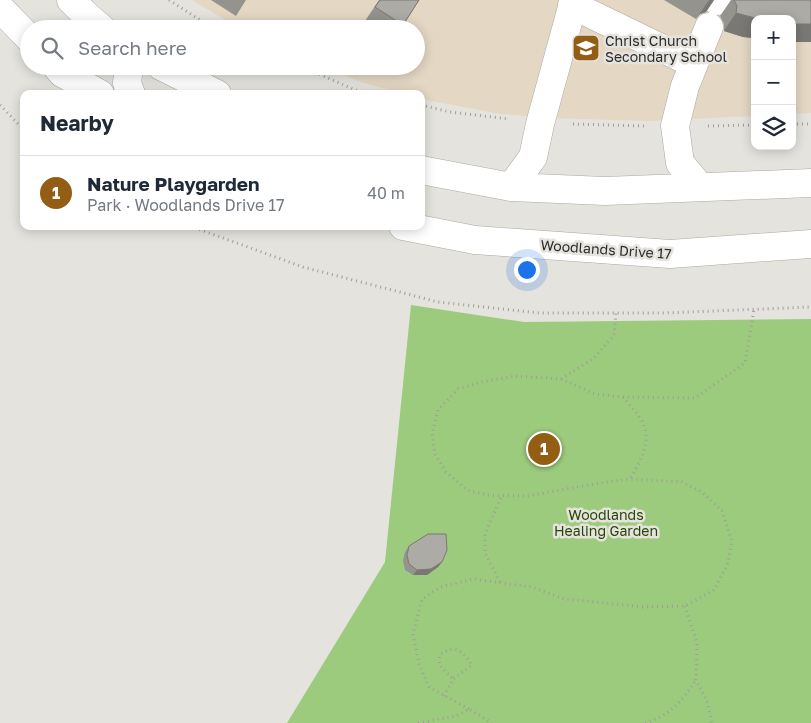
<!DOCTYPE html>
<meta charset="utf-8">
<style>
body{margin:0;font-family:"Golos Text",sans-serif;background:#f6f6f7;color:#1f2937}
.controls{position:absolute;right:15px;top:15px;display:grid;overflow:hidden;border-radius:10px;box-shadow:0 2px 12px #0003}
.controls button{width:45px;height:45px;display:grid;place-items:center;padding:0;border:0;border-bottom:1px solid #e0e1e3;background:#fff;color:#1f2937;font:25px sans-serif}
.you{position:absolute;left:526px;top:269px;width:18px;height:18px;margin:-12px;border:4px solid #fff;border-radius:50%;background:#1a73e8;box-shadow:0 0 0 8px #1a73e833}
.badge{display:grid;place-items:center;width:32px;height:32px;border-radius:50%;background:#935d14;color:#fff;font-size:16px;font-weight:700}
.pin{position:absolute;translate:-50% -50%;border:2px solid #fff;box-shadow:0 1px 5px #0006}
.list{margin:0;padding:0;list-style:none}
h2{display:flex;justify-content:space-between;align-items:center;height:65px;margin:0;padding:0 20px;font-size:21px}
h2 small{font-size:16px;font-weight:400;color:#747a83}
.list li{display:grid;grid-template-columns:32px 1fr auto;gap:15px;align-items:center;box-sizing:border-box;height:75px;padding:0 20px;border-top:1px solid #e0e1e3}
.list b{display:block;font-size:19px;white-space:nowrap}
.list p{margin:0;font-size:16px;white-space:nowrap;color:#747a83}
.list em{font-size:16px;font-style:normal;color:#747a83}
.icon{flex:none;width:28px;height:28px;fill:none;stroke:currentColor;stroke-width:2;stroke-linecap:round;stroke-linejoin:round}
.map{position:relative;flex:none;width:811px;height:723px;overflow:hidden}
.search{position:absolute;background:#fff;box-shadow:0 2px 12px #0003;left:20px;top:20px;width:405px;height:55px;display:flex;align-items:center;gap:12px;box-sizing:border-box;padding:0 18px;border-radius:28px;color:#747a83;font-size:19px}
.panel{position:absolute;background:#fff;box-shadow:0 2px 12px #0003;left:20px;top:90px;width:405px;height:140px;border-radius:10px}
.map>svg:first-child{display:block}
</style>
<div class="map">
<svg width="811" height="723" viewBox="0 0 811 723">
<rect width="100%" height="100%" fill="#e5e3dd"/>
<!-- education -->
<path fill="#e4d7c3" d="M192,0h619v113l-19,1v-95h-37v97l-108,5 -96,-3 -50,-4 -75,-14 -5,-1v-5h-18l-42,-12 -40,-16h95v-37h-176z"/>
<!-- green -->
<path fill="#9dcb7d" d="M411,305l113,17 287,-3v404h-524l98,-161z"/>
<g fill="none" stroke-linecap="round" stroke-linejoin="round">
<defs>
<path id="minor" d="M71,0l17,17 14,12
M717,0v1
M572,5l122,59
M0,8l29,30
M56,66l6,7 38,21
M129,66l-2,17 4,11
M161,66l56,28
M421,170l90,17 94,4 206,-8
M511,187l22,-30 7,-33 34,-124
M700,187l-20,-24 -5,-37 10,-40 24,-59
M403,226l72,14 195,14 141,-10"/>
</defs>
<!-- minor casing -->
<use href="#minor" stroke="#aaa8a2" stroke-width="29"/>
<!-- path -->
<path stroke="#9f9e99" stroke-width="3" stroke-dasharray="1 4" stroke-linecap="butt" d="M169,0l45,29
M301,66l54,24 17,4
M0,105l24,25
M421,105l29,7 59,7
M573,124l71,2
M792,124h19
M708,126l47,-1
M190,226l113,41 135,35 101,11h125l147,-6
M561,379l33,-21 20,-23 2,-23
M623,397c6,8 16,17 20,26 9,21 -3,38 -13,56
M500,582l-15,-29v-19l16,-37
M685,606l12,37 -1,37 11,21 5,22
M444,696l9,-17 19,-14c-9,-14 -18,-22 -33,-9l1,10 13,13
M469,709l-40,-22 -10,-23 -6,-30 9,-35 19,-12 32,-8 58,8 34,12 79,8 41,-1 29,-16 14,-27 4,-22 -10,-30 -20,-19 -20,-10 -52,-3 -30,4 -73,13 -40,-1 -20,-5 -21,-18 -11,-18 -3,-20 6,-24 20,-21 23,-7 35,-6 45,3 34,15 28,3 72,1 50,-35 9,-54
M418,723l38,-7 13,-7 23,14
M645,723c26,-8 36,-21 51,-43"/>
<!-- minor -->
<use href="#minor" stroke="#fff" stroke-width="28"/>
</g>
<!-- wall -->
<path fill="#95938e" d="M211,0h35l-10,16z
M379,0h40l-18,29h-30l-8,-5z
M664,0h50l-8,12 -6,2 -4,5z
M731,0h80v42h-19l-49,-5 -19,-6v-7l-4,-8z
M409,546l33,16 -4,5 -11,8h-14l-8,-5 -2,-9 2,-9z"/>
<!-- shaded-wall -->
<path fill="#797874" d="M709,0h5l-8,12 -6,2 -4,5z
M736,13l21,6h-2v19l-12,-1 -19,-6z
M792,24h19v18h-19z
M442,562l-4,5 -11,8h-14l4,-5z"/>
<!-- building -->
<path fill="#adaba5" stroke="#797874" d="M380,0h39l-16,25 -28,-18z
M734,0h77v24h-19v-5l-37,-1 -19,-5 1,-7z
M428,534h18l1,16 -5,12 -11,7 -14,1 -8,-6 -2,-9 2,-9z"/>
<!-- icons -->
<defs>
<symbol id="school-square" viewBox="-11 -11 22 22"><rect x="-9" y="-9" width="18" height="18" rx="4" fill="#935d14" stroke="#e5e3dd"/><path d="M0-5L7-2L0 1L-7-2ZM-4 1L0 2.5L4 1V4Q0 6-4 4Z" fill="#fff"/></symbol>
</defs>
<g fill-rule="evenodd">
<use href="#school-square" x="570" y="32" width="32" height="32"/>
</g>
<g text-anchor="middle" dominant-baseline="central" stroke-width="5" stroke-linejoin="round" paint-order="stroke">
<!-- poi labels -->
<g font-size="14" fill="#2d2c2a" stroke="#e5e3dd" text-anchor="start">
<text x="605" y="40">Christ Church<tspan x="605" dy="16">Secondary School</tspan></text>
</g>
<!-- street labels -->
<g font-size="14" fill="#2d2c2a" stroke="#e5e3dd">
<text transform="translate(606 249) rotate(4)">Woodlands Drive 17</text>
</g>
<!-- park labels -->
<g font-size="14" fill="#274707" stroke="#e5e3dd">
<text x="606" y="514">Woodlands<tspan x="606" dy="16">Healing Garden</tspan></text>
</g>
</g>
</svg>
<div class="controls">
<button>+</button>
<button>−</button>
<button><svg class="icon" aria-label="layers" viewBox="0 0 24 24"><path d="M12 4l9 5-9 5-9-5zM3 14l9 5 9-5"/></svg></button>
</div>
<div class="you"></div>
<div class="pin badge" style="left:544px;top:449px">1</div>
<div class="search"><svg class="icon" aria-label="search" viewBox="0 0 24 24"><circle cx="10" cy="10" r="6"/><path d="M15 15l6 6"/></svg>Search here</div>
<section class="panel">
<h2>Nearby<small></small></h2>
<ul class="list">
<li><span class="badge">1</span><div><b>Nature Playgarden</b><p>Park · Woodlands Drive 17</p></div><em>40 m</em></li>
</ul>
</section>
</div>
